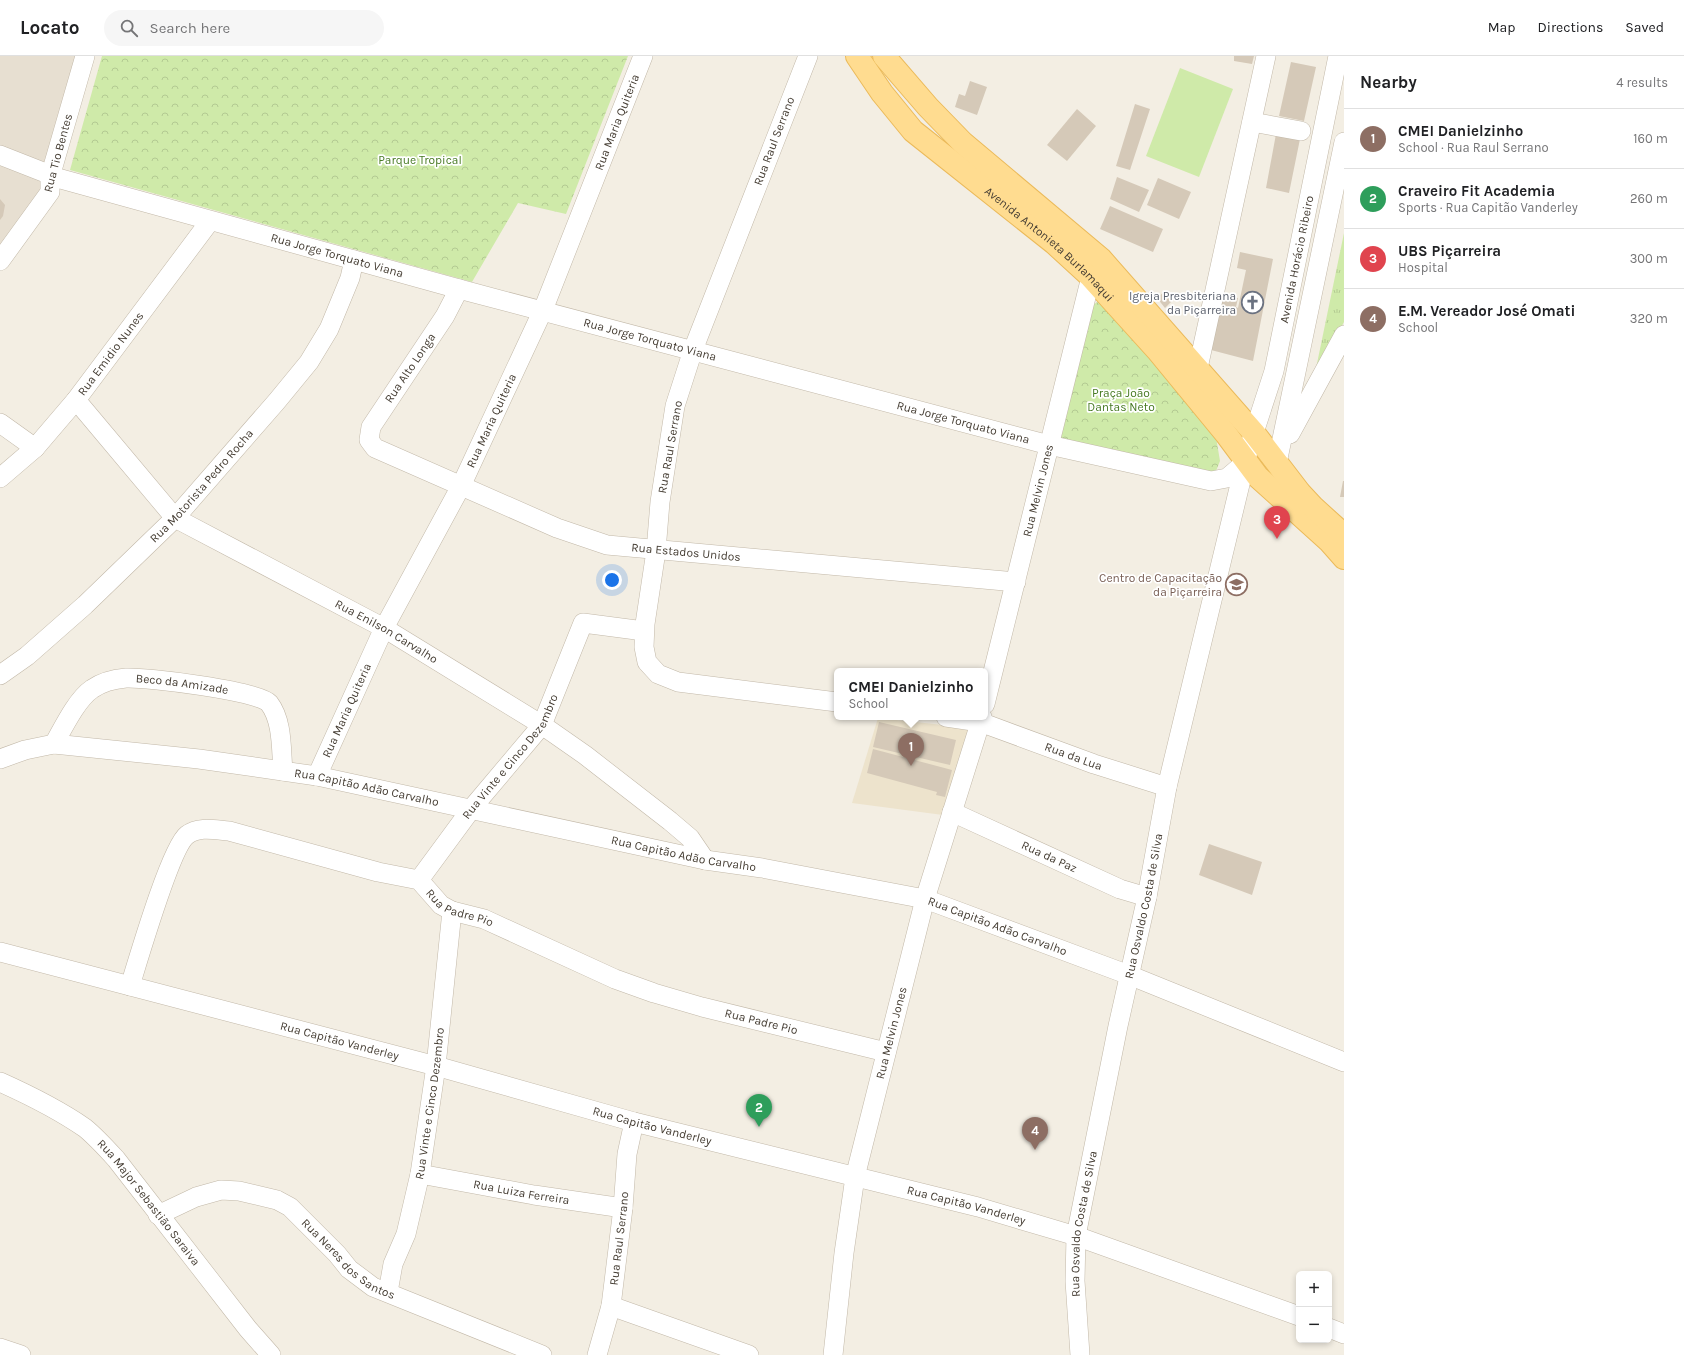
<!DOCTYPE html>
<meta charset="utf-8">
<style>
body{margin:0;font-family:Karla,sans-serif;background:#f6f6f6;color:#202124}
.controls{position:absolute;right:12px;bottom:12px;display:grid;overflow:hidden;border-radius:6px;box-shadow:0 2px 6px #0003}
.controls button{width:36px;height:36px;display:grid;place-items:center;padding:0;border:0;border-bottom:1px solid #e0e0e0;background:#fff;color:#202124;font:20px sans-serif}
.you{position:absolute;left:612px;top:524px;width:14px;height:14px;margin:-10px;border:3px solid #fff;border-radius:50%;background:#1a73e8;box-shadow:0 0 0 6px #1a73e833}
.badge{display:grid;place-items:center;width:26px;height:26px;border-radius:50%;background:#ff2a0e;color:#fff;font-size:13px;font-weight:700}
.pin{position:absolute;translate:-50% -33px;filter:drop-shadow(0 1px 2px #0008)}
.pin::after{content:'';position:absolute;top:21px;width:14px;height:12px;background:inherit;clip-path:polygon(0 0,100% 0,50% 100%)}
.popup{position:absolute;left:834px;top:612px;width:154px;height:52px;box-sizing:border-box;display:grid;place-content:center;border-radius:6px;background:#fff;filter:drop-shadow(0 1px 3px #0005);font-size:13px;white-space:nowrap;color:#757577}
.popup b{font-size:15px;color:#202124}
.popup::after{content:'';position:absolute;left:50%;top:100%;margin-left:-8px;border:8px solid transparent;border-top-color:#fff}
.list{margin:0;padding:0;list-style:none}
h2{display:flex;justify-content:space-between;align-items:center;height:52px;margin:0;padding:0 16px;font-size:17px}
h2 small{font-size:13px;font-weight:400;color:#757577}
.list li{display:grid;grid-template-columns:26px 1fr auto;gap:12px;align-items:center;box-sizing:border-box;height:60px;padding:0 16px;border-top:1px solid #e0e0e0}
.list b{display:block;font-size:15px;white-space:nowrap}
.list p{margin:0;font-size:13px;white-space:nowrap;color:#757577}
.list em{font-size:13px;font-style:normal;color:#757577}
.icon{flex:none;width:22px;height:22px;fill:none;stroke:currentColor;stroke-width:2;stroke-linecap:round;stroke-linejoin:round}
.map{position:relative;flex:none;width:1344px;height:1299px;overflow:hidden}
header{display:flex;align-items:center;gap:24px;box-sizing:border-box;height:56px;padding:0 20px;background:#fff;border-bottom:1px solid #e0e0e0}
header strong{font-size:19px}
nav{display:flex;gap:22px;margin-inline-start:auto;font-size:14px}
.search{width:280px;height:36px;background:#f6f6f6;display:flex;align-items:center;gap:10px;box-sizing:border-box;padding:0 14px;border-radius:22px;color:#757577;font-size:15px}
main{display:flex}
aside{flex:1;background:#fff}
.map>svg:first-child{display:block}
</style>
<header>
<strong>Locato</strong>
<div class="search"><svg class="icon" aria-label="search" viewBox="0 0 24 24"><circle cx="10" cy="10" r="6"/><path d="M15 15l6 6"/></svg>Search here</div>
<nav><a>Map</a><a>Directions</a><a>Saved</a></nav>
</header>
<main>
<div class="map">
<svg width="1344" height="1299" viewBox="0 0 1344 1299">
<defs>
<pattern id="grass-tufts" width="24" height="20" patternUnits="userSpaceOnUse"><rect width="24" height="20" fill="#cfeaa9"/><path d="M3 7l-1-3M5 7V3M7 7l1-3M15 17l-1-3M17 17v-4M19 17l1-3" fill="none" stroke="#b3ca92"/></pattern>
<pattern id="forest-crowns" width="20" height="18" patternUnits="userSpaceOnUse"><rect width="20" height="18" fill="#cfeaa9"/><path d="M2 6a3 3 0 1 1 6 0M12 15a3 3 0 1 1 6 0" fill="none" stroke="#b3ca92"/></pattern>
</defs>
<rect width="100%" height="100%" fill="#f3eee3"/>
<!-- residential -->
<path fill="#e7dfd1" d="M0,0h89l-33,118 -56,75z"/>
<!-- education -->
<path fill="#ede3cc" d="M878,662l93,10 -28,87 -91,-12z"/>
<!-- grass -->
<path fill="url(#grass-tufts)" d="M1344,177v89l-30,56z"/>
<!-- forest -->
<path fill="url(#forest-crowns)" d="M102,0h526l-62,158 -48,-11 -46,79 -402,-112z
M1104,242l111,133 5,30 -4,10 -6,2 -152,-35 33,-132z"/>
<!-- garden -->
<path fill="#cfeaa9" d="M1180,12l53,21 -34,88 -53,-21z"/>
<!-- building -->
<path fill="#d5c9b8" d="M1234,0h20l-2,8 -18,-3z
M1291,6l25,5 -12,54 -25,-5z
M970,25l17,6 -10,28 -22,-8 4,-13 6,2z
M1135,48l15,5 -20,61 -14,-4z
M1077,53l19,17 -29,35 -20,-16z
M1276,78l24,5 -11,54 -23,-5z
M1117,121l32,13 -10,22 -29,-13z
M1158,122l33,14 -12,27 -32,-14z
M0,143l5,6 -2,11 -3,4z
M1110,150l53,23 -10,23 -53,-23z
M1240,196l33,7 -20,102 -42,-11 11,-55 16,3 -2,9 2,1 8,-38 -9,-2z
M1165,235l8,9 -8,8 -8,-10z
M1343,425h1v16h-4z
M879,666l77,18 -6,25 -77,-18z
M873,693l79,21 -7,27 -9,-2 1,-3 -70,-19z
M1209,788l53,18 -10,33 -53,-20z"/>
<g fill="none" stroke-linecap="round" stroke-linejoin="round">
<defs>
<g id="minor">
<path d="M808,0l-115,294 -18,56 -15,96 -4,49 -11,73 -1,23 3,15 11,12 20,8 159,20"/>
<path d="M1252,66l49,9"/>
<path id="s1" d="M0,99l61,24 398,110 590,156 162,36 16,-3 20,-17"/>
<path d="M0,205l50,-69v-15l35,-121"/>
<path id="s2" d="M459,233l-14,27 -74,111 -2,13 6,8 182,80 50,17 409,37"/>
<path d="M1198,312l68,-312"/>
<path id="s3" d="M76,344l99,118 209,110 158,97 43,30 85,66 20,17 15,22"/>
<path d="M0,367l35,25"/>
<path d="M1290,378l54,-99"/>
<path d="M1277,407l67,-321"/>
<path id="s4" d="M0,422l35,-30 41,-48 134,-179"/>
<path id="s5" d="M0,619l27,-19 58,-51 90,-87 102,-117 32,-39 20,-33 21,-51 4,-18"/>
<path id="s6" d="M985,648l106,-427"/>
<path id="s7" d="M946,661l34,5 114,42 73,23"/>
<path id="s8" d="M54,688c9,-16 23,-45 38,-55 10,-7 22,-10 34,-11 20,-1 133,13 143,25 14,18 12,47 14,68"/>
<path id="s9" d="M0,703l25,-9 29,-6 145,15 118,17 388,84 57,8 163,31 204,76 215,87"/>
<path id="s10" d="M317,720l67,-148 77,-142 82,-176 100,-254"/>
<path id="s11" d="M952,756l168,77 27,8"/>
<path id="s12" d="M419,824l53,-72 70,-83 41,-102 61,8"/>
<path id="s13" d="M0,896l436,114 198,56 344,85 98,29 223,80"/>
<path id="s14" d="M130,930c8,-26 41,-139 57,-151 12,-9 28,-5 42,-4l149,41 41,8 22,25 11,6 32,8 131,60 39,14 48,14 184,45"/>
<path id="s15" d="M0,1026c29,13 59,28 85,46 11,9 21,20 31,31l132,170 23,26"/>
<path id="s16" d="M420,1118l114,21 89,13"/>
<path id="s17" d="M158,1159l38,-18 25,-7 18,1 38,9 13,7 47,47 12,15 24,18 169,68"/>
<path id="s18" d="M388,1236l5,-28 13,-30 14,-60 16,-108 16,-155"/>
<path d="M611,1250l138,49"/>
<path d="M1329,1272l15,6"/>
<path d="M0,1292l21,7"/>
<path id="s19" d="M597,1299l14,-49 12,-98 4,-54 7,-32"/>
<path id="s20" d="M833,1299l11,-102 11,-76 70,-278 57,-182"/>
<path id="s21" d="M1080,1299l-5,-74 1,-45 42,-210 29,-129 20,-110 81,-336 26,-80 64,-315"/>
</g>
<g id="major">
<path id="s22" d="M857,0l25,37 31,38 141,112 37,34 66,73 69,84 32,43 71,64 15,17"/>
<path d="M884,0l44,51 35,36 138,116 153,174 46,60 13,14 31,28"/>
</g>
</defs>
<!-- minor casing -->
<use href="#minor" stroke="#c2b8a8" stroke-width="20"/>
<!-- major casing -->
<use href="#major" stroke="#ebba5a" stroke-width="24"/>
<!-- minor -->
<use href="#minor" stroke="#fff" stroke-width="19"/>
<!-- major -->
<use href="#major" stroke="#ffdc90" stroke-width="22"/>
</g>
<!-- icons -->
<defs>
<symbol id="church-ring" viewBox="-11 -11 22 22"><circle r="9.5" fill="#fff" stroke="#6b7280" stroke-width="1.5"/><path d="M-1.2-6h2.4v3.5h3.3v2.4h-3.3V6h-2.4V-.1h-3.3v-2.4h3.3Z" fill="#6b7280"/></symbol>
<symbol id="university-ring" viewBox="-11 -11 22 22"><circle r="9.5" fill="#fff" stroke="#8d6e63" stroke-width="1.5"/><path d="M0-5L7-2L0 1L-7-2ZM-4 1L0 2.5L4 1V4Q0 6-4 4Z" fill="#8d6e63"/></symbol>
</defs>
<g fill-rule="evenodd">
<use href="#church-ring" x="1240" y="234" width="25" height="25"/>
<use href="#university-ring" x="1224" y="516" width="25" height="25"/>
</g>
<g text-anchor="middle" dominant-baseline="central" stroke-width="3.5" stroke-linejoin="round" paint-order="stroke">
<!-- street labels -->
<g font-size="12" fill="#453d33" stroke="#fff">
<text stroke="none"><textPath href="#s10" startOffset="720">Rua Maria Quiteria</textPath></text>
<text transform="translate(774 85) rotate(-69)">Rua Raul Serrano</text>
<text transform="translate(58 97) rotate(-75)">Rua Tio Bentes</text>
<text stroke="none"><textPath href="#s22" startOffset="271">Avenida Antonieta Burlamaqui</textPath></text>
<text stroke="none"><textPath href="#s1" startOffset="352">Rua Jorge Torquato Viana</textPath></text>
<text stroke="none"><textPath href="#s21" startOffset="1121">Avenida Horácio Ribeiro</textPath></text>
<text stroke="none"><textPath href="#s1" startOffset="676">Rua Jorge Torquato Viana</textPath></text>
<text stroke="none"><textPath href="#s4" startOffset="167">Rua Emidio Nunes</textPath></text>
<text transform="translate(410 312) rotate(-56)">Rua Alto Longa</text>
<text stroke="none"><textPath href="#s10" startOffset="396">Rua Maria Quiteria</textPath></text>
<text stroke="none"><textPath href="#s1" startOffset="1000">Rua Jorge Torquato Viana</textPath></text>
<text transform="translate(670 391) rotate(-80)">Rua Raul Serrano</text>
<text stroke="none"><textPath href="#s5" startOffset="277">Rua Motorista Pedro Rocha</textPath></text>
<text stroke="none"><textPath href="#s6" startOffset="220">Rua Melvin Jones</textPath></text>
<text stroke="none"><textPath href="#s2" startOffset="518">Rua Estados Unidos</textPath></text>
<text stroke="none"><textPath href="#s3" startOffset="394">Rua Enilson Carvalho</textPath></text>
<text stroke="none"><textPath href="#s8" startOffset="160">Beco da Amizade</textPath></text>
<text stroke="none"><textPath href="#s10" startOffset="72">Rua Maria Quiteria</textPath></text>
<text stroke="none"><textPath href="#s12" startOffset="154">Rua Vinte e Cinco Dezembro</textPath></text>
<text stroke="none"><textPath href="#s7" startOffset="134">Rua da Lua</textPath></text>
<text stroke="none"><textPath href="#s9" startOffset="372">Rua Capitão Adão Carvalho</textPath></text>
<text stroke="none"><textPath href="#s9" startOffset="696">Rua Capitão Adão Carvalho</textPath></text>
<text stroke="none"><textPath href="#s11" startOffset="107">Rua da Paz</textPath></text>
<text stroke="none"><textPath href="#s14" startOffset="453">Rua Padre Pio</textPath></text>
<text stroke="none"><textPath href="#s21" startOffset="456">Rua Osvaldo Costa de Silva</textPath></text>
<text stroke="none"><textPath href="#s9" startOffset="1019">Rua Capitão Adão Carvalho</textPath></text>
<text stroke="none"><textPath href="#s14" startOffset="777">Rua Padre Pio</textPath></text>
<text stroke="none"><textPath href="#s20" startOffset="328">Rua Melvin Jones</textPath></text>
<text stroke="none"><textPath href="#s13" startOffset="351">Rua Capitão Vanderley</textPath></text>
<text stroke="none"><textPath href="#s18" startOffset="194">Rua Vinte e Cinco Dezembro</textPath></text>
<text stroke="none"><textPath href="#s13" startOffset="675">Rua Capitão Vanderley</textPath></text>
<text stroke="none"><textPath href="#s16" startOffset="103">Rua Luiza Ferreira</textPath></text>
<text stroke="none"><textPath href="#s15" startOffset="195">Rua Major Sebastião Saraiva</textPath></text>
<text stroke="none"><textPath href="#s13" startOffset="999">Rua Capitão Vanderley</textPath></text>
<text stroke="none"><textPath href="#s21" startOffset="132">Rua Osvaldo Costa de Silva</textPath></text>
<text stroke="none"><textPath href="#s19" startOffset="119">Rua Raul Serrano</textPath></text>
<text stroke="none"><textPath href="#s17" startOffset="219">Rua Neres dos Santos</textPath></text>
</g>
<!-- park labels -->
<g font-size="12" fill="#477a23" stroke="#fff">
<text x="420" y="104">Parque Tropical</text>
<text x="1121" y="337">Praça João<tspan x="1121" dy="14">Dantas Neto</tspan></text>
</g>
<!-- worship labels -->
<g font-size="12" fill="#5b616d" stroke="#fff" text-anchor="end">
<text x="1236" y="240">Igreja Presbiteriana<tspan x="1236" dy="14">da Piçarreira</tspan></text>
</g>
<!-- education labels -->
<g font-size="12" fill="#785e54" stroke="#fff" text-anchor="end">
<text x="1222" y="522">Centro de Capacitação<tspan x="1222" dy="14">da Piçarreira</tspan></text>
</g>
</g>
</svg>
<div class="controls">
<button>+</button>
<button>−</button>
</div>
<div class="you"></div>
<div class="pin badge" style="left:911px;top:710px;background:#8d6e63">1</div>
<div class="popup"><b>CMEI Danielzinho</b>School</div>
<div class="pin badge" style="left:759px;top:1071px;background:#2e9e5b">2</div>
<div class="pin badge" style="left:1277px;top:483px;background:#e0444e">3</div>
<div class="pin badge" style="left:1035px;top:1094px;background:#8d6e63">4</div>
</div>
<aside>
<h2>Nearby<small>4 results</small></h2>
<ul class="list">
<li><span class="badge" style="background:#8d6e63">1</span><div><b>CMEI Danielzinho</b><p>School · Rua Raul Serrano</p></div><em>160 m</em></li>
<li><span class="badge" style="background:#2e9e5b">2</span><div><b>Craveiro Fit Academia</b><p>Sports · Rua Capitão Vanderley</p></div><em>260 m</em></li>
<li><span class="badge" style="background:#e0444e">3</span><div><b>UBS Piçarreira</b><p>Hospital</p></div><em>300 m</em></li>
<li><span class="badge" style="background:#8d6e63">4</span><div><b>E.M. Vereador José Omati</b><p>School</p></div><em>320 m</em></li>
</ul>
</aside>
</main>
